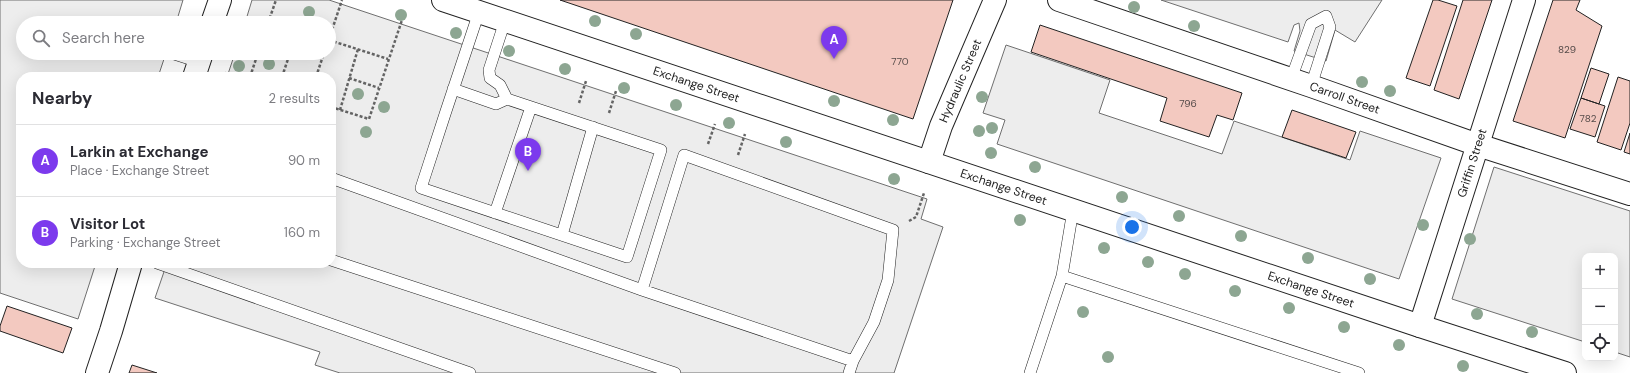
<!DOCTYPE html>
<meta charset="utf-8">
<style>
body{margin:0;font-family:"DM Sans",sans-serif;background:#f7f7f7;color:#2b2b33}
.controls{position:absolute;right:12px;bottom:12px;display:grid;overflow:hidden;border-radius:8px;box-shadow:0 4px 16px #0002}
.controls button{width:36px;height:36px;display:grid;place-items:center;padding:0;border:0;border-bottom:1px solid #e1e1e2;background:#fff;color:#2b2b33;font:20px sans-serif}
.you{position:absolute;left:1132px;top:227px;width:14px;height:14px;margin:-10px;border:3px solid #fff;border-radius:50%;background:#1a73e8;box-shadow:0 0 0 6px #1a73e833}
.badge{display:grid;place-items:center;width:26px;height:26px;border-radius:50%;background:#7c3aed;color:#fff;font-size:13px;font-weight:700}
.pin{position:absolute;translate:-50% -33px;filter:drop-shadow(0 1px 2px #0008)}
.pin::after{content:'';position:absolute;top:21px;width:14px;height:12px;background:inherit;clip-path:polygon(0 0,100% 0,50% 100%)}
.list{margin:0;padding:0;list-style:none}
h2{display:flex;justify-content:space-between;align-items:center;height:52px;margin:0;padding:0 16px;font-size:17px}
h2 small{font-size:13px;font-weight:400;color:#7c7c81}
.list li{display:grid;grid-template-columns:26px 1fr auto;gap:12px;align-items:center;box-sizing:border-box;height:72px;padding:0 16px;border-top:1px solid #e1e1e2}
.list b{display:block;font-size:15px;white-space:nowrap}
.list p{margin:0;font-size:13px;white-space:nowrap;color:#7c7c81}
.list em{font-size:13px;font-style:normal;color:#7c7c81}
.icon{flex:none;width:22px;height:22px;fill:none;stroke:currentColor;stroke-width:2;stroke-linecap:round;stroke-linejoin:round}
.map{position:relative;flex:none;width:1630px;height:373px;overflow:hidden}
.search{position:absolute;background:#fff;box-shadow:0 4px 16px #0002;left:16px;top:16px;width:320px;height:44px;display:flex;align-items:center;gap:10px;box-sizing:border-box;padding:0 14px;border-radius:22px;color:#7c7c81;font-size:15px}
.panel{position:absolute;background:#fff;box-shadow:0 4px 16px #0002;left:16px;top:72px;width:320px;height:196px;border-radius:16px}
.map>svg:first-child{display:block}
</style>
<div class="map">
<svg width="1630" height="373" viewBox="0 0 1630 373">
<rect width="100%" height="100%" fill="#fff"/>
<!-- parking -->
<path fill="#ededed" stroke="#6f6f6f" d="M0,0h183l-7,23h-153v30h143l-8,24h-137v186h75l-18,56 -78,-26z
M252,0h77l598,199 -6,20 22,8 -49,146h-554l-25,-8 5,-13 -165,-54 12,-35h164v-186h-104l8,-24h94v-30h-84z
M1161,0h221l-27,42 -20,-12 -9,31 -32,-10 6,-20 -1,-8 -5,2 -6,17z
M1006,45l104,35 -11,33 123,41 12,-33 116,39 10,-29 81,27 -42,121 -402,-135 8,-24 -22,-7z
M1494,167l136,44v146l-15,-5v-96h-30v86l-133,-43z"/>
<!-- building -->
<path fill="#f3c9c0" stroke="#222" d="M560,0h393l-40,119z
M1433,0h5l19,6 -27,80 -24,-8z
M1463,0h29l-33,99 -25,-9z
M1553,0h27l-4,10 26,16 -37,112 -52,-17z
M1040,25l202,68 -9,27 -16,-5 -8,22 -49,-16 7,-23 -136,-46z
M1591,68l18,6 -10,30 -18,-6z
M1618,77l12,4v42l-9,27 -24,-8z
M1581,98l24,8 -10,31 -25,-8z
M1292,110l64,22 -10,26 -64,-21z
M1630,133v21l-6,-2z
M7,306l65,22 -9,25 -63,-22v-5z
M132,365l25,8h-28z"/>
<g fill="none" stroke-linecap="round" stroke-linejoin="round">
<defs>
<path id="service" d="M505,21l-16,49 1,8 10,7 7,14
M171,53l28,9
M1291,79l20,-55 15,-8 4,11 -19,59
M453,89l43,15 11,-5 154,51 -34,107 -206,-69c19,-59 38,-117 58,-176
M331,178l311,112 211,71 -4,12
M1073,210l-11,66 297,97
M495,213l36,-106
M562,235l31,-108
M331,260l344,113
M157,263l313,110
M642,290l42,-135 209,75 -5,50 -14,42 -21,39
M1030,373l32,-97"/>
<g id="minor">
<path id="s1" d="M1059,0l252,86 167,59 152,49"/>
<path id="s2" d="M929,162l12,-36 54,-126"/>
<path id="s3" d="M1420,326l104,-326"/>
</g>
<g id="tertiary">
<path id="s4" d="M443,0l977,326 145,47"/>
<path d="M212,23l8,-23"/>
<path d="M194,77l8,-24"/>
<path d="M97,373l14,-42 20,-68"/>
</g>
</defs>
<!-- service casing -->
<use href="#service" stroke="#222" stroke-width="12"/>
<!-- minor casing -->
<use href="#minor" stroke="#222" stroke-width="24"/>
<!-- tertiary casing -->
<use href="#tertiary" stroke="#222" stroke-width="24"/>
<!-- path -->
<path stroke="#646464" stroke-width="2.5" stroke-dasharray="3 2" stroke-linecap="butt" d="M269,20l8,3
M268,23l8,-23
M329,39l13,-39
M329,40l59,19
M248,53l9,3
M274,53l14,5
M225,73l12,4
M250,77l8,-24
M282,77l8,-24
M316,77l8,-24
M349,78l30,10
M579,103l7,-22
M331,107l38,12 33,-99
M340,110l18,-61
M609,113l7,-22
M708,144l7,-20
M738,155l7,-21
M909,221l7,-4 8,-24"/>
<!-- service -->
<use href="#service" stroke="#fff" stroke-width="11"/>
<!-- minor -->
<use href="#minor" stroke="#fff" stroke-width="22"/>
<!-- tertiary -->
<use href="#tertiary" stroke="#fff" stroke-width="22"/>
</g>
<!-- trees -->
<g fill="#8da692">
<circle cx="1134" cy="7" r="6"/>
<circle cx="309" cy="12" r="6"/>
<circle cx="401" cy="15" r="6"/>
<circle cx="595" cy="21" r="6"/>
<circle cx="1194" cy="26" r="6"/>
<circle cx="456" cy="33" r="6"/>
<circle cx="636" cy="34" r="6"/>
<circle cx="509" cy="51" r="6"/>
<circle cx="269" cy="64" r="6"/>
<circle cx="239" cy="66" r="6"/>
<circle cx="565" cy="69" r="6"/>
<circle cx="1362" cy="82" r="6"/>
<circle cx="624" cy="88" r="6"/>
<circle cx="1390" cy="91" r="6"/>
<circle cx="358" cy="94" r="6"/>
<circle cx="982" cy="97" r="6"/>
<circle cx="834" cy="101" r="6"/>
<circle cx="676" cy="105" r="6"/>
<circle cx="384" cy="107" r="6"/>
<circle cx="893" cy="120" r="6"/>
<circle cx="729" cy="123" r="6"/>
<circle cx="992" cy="128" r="6"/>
<circle cx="979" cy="131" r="6"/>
<circle cx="366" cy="132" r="6"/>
<circle cx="786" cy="142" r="6"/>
<circle cx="991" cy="153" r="6"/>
<circle cx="1035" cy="167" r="6"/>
<circle cx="894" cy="179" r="6"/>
<circle cx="1122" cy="197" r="6"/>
<circle cx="1179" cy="216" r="6"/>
<circle cx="1020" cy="220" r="6"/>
<circle cx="1423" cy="225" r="6"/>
<circle cx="1241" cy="236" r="6"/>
<circle cx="1470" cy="239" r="6"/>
<circle cx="1104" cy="248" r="6"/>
<circle cx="1308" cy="258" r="6"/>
<circle cx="1148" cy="262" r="6"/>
<circle cx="1185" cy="274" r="6"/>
<circle cx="1370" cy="279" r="6"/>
<circle cx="1235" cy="291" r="6"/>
<circle cx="1289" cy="308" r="6"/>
<circle cx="1083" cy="312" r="6"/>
<circle cx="1477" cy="314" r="6"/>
<circle cx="1344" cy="327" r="6"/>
<circle cx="1532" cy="332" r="6"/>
<circle cx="1399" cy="345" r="6"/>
<circle cx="1108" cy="357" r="6"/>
<circle cx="1463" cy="366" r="6"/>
</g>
<g text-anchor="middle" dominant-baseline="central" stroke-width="3" stroke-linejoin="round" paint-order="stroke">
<!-- number labels -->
<g font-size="10" fill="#564c4a">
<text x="1567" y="49">829</text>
<text x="900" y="61">770</text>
<text x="1188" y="103">796</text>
<text x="1588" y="118">782</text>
</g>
<!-- street labels -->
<g font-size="12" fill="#222" stroke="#fff">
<text stroke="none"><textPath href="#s2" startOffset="87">Hydraulic Street</textPath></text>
<text stroke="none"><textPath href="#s4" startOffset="267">Exchange Street</textPath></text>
<text stroke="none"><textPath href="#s1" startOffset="302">Carroll Street</textPath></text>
<text stroke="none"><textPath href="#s3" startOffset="171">Griffin Street</textPath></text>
<text stroke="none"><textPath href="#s4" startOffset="591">Exchange Street</textPath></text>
<text stroke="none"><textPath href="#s4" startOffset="915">Exchange Street</textPath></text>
</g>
</g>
</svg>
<div class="controls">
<button>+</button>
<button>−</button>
<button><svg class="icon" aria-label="locate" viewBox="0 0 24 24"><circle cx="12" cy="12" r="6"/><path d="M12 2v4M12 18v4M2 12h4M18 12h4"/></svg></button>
</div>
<div class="you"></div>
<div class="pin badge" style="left:834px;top:59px">A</div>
<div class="pin badge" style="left:528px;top:171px">B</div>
<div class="search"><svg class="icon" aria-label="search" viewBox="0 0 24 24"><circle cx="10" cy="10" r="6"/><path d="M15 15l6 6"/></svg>Search here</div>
<section class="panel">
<h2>Nearby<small>2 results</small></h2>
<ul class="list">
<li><span class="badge">A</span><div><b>Larkin at Exchange</b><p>Place · Exchange Street</p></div><em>90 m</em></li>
<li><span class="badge">B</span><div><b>Visitor Lot</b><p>Parking · Exchange Street</p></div><em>160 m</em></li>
</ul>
</section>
</div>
